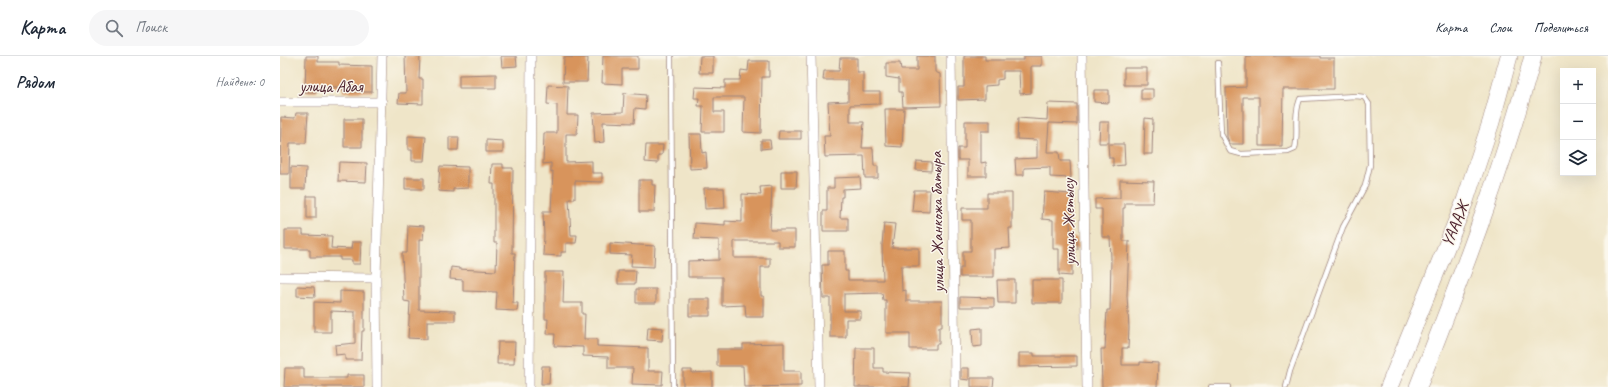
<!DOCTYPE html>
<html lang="ru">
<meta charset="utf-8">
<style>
body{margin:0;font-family:Caveat,sans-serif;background:#f6f6f7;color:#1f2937}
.controls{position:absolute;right:12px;top:12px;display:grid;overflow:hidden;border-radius:0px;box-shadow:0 4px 16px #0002}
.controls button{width:36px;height:36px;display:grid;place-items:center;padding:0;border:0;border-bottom:1px solid #e0e1e3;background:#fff;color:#1f2937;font:20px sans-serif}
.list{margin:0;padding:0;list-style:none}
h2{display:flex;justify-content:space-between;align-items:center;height:52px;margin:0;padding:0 16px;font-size:17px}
h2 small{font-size:13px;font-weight:400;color:#747a83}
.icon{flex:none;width:22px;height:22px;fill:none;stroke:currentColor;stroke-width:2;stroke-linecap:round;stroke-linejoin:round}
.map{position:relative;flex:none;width:1328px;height:331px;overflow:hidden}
header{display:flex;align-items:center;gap:24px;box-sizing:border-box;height:56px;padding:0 20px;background:#fff;border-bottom:1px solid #e0e1e3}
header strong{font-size:19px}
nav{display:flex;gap:22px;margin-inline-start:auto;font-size:14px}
.search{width:280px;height:36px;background:#f6f6f7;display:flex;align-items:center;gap:10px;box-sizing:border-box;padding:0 14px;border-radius:22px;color:#747a83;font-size:15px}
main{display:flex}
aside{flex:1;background:#fff}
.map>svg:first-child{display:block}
</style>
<header>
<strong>Карта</strong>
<div class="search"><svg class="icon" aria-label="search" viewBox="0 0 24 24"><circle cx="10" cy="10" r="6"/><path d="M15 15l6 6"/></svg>Поиск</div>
<nav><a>Карта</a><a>Слои</a><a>Поделиться</a></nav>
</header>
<main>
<aside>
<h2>Рядом<small>Найдено: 0</small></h2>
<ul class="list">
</ul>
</aside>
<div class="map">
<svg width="1328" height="331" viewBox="0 0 1328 331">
<rect width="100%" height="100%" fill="#fbf7ec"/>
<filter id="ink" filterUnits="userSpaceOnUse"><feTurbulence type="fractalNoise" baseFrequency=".025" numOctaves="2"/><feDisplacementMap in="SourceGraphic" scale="8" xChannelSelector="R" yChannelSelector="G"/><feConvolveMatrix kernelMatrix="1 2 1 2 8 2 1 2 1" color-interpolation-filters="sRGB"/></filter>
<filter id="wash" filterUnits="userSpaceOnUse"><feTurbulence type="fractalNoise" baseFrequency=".012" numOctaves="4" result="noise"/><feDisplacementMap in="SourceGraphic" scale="16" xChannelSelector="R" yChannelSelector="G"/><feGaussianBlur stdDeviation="0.9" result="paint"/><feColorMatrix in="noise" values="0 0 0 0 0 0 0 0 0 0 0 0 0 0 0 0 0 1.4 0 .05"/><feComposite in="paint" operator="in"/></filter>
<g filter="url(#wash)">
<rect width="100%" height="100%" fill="#efe5c8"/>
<g id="blocks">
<!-- building -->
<path fill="#d8945c" d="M26,0h12v6h21v3l33,1v26h-29v-5h-26v5h-12z
M125,0h15l-1,23h4v25l-25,-1 1,-10h7z
M221,0h15l1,10 -15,1z
M323,0h35v13h-16v15l-20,-1z
M420,0h13v17h-14z
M637,0h18v16l5,2 1,32 -38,1 -1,-15h-3v-13l-13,-2v-14h14l1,7h16z
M684,0h21v4h39v-4h18v10h-11v27l-11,1 -1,-23h-16v8l-6,1v5l-12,1v13l-27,1v-13h6z
M966,0h74v2h14v31h-51l-1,57h-23v-49h-16v47h-13l-3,-7 -1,-49 20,-1z
M284,1l24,1 -1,24h-24z
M560,2h17v14h6v20h17v12l-30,1v17h14l-2,26h11l1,18h4v12h-13l-1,-22 -39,1 -1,-21h6l-2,-34 20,-1v-21h-25l1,-9h15z
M469,5h20v16h-7l-1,56 -18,-1 1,-35h-30v15h10v20h-22l1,-26h-5l1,-8h-5l1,-11 30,1v-8h15l1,-10 7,1z
M844,12h23v17h-23z
M216,18v14h-37v-13z
M268,29l20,1 -1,29h11l-1,19h-11v28l26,-1v12h10v9l-27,-1v18h-6l2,36h6l-1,8h-10v9h-5v4l-18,-1 1,-19 -1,-25h8l2,-40 -2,1v-9l-8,1 1,-31h13v-28l-10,-1z
M861,33h12v10h-12z
M814,34h15v13l-15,-1z
M344,37l22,2 -1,14 -10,-1 -1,15 -31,-1 1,20 -9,1 -2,-30 30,-1z
M768,47l29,1v20l-28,-1 -2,29h12l1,9h10l1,17 -21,-1v-10l-26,1v7h-8l-1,-16 22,-1v-18l-20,-1 1,-21 29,2z
M605,53h19l-2,38 -16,-1z
M16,57h12l-2,30h-16l-1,31h-9l1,-57 14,1z
M865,62l8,1 -1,35h-8z
M64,63h18v28h-18z
M685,65h25v10h-9v32l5,-1v14h-18v-16h-10v-12h7z
M820,66h9v21h-10z
M499,75h22v8h-23z
M409,78h12l1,19 4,-1 1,16 -17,1z
M128,80l18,1 -2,24h-12v-11h-4z
M169,81h10l-1,13h-9z
M206,84l17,1v11h-17z
M481,84h9l1,8 -10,1z
M828,88h16l1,21 -12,1v-8h-4z
M366,89h17l-1,10h-4v8l-13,-1z
M637,105l15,1 -1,9 -15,-1z
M59,106l28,1 -1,19 -28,-1z
M212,108h11v4h10l-1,85h3l-2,50h5l-1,8 -21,-1 1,-18 -34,-1v-11l-13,-1 1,-12 8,1v1l37,2 1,-28h-3v-59h-3z
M160,110l28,1v21l-15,1v3l-15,-1z
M11,111l15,1 -1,21h-14z
M501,115h16l-1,17h-15z
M580,121l1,11 -18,1v8h-2l-1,21h8v13h-25v-20h4v-23h7v-10z
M125,122h19v11h-19z
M359,124h13v5h3l-1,27h-15z
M840,124l34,1 -1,22h-28v5h-2v33h6l-2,55 2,32 -1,20h-6v17h18v-3l18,1 -1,24h-55l-1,-38h4l2,-39h3l1,-52 -1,-21h-8v-28h-7v-10l25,-1z
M492,130l-2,44h25v17h-17v-6h-44v17h36v9h-9v29h3v21h-18l-1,-12 -23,1v-29h-34v-16l31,-1v-20l-25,-1 1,-16 30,2v-4l17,1v-28l19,1 -1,-8z
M424,132h20l1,20 -20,1z
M634,134h16l-1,22 -17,-1z
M764,136l28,2 -2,27 1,17h6l1,11h-6v27l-13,-1v-26h-6v-29l-11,-1z
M707,137h25v35h-3l1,20 -16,1v28h-34v-9h3v-17h8v-31h-9v-12h25z
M27,140h9v22h-9z
M604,167l11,1 -3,24h27v18h-18l1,25 4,-1v11h36v26h-3v17h-3v5h-26v-16h-24v-33h-3l-1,-7 -38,1v17h17v8h-15v18h-16v-39h-7l-1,-33h6v-14h17v20h3v9h35l-1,-35z
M128,169l16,1 -1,14h-4v70l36,1v10h-28v18l-19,-1 2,-36 -6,-1 -2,-48h5z
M5,174h18v5l29,1 -1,12 20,1 1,-7h9l-1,22h-8v-4h-12v-3h-30v-8h-25z
M330,187l45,3 -1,21 -23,-1 1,-11 -22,-1z
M338,215h18l-1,13h-17z
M265,216h19l-1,31h19v11h3l-1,25h13v7l51,2v23h15l-1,14 -30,-1 1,-16h-25v-11l-25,-1v-9l-29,-1 1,-12h-8l1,-15h-3z
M717,224h18v23h-17z
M752,224h30v23h-30z
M17,230l17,1 1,10 -18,-1z
M356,233h20v14h-20z
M60,235l24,1v39h-2l-1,29h-16v-6l-9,1 -1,-10 20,-2v-31l-24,-1v21h-17v-30l26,1z
M680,241l34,1v9h-34z
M409,243h21v17h-21z
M368,271l15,1 -1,13 -15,-1z
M702,272v18l-9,1 -1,-18z
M218,286h17l-1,22h-17z
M504,287v28h17v15l-57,1 -1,-21h-26v-17h26v-5z
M576,292h18v20h9v4l27,1 -1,14h-54z
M739,297h15v3h43v10l-58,1z
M262,310h8l-1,18h-8z
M5,312h19v10h43v-3h17v12h-80z
M681,312h8v12l-8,-1z
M403,314h9v3l20,-1v15h-29z
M691,322h23l-1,9h-22z"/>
</g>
</g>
<g filter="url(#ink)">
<use href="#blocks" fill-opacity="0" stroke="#9c827a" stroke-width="1"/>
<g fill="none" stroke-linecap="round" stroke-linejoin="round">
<defs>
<path id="lane" d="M391,0l2,331
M938,7l3,71 9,17 11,3 47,-2 7,-3c4,-19 -2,-32 5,-50l56,-3 8,1 5,7 1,61 -5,21 -22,41 -53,144 -4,16
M931,331h17"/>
<path id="street" d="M531,0l8,331
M671,0l4,331
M802,0l5,331
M0,46h102
M0,221l96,1
M97,331l-1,-109 6,-222
M249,331l2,-331"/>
<path id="highway" d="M1109,331l76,-186 26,-79 18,-66
M1138,331c43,-109 85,-218 115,-331"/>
</defs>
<!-- lane casing -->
<use href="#lane" stroke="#9c827a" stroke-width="6"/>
<!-- street casing -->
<use href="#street" stroke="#9c827a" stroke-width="10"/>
<!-- highway casing -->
<use href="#highway" stroke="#9c827a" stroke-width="18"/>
<!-- lane -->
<use href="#lane" stroke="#fff" stroke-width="4.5"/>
<!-- street -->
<use href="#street" stroke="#fff" stroke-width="9"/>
<!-- highway -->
<use href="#highway" stroke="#fff" stroke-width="17"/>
</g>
</g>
<g text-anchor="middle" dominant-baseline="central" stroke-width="3" stroke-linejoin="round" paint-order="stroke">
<!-- street labels -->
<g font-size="17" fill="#4a1f2b" stroke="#fbf7ec">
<text x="51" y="30">улица Абая</text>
<text transform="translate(657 166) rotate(-91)">улица Жанкожа батыра</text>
<text transform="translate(789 166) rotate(-91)">улица Жетысу</text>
<text transform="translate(1175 168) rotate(-68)">ҮАААЖ</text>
</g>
</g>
</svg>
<div class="controls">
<button>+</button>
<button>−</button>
<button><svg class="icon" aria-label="layers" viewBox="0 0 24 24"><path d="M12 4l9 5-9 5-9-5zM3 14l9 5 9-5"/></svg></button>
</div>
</div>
</main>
